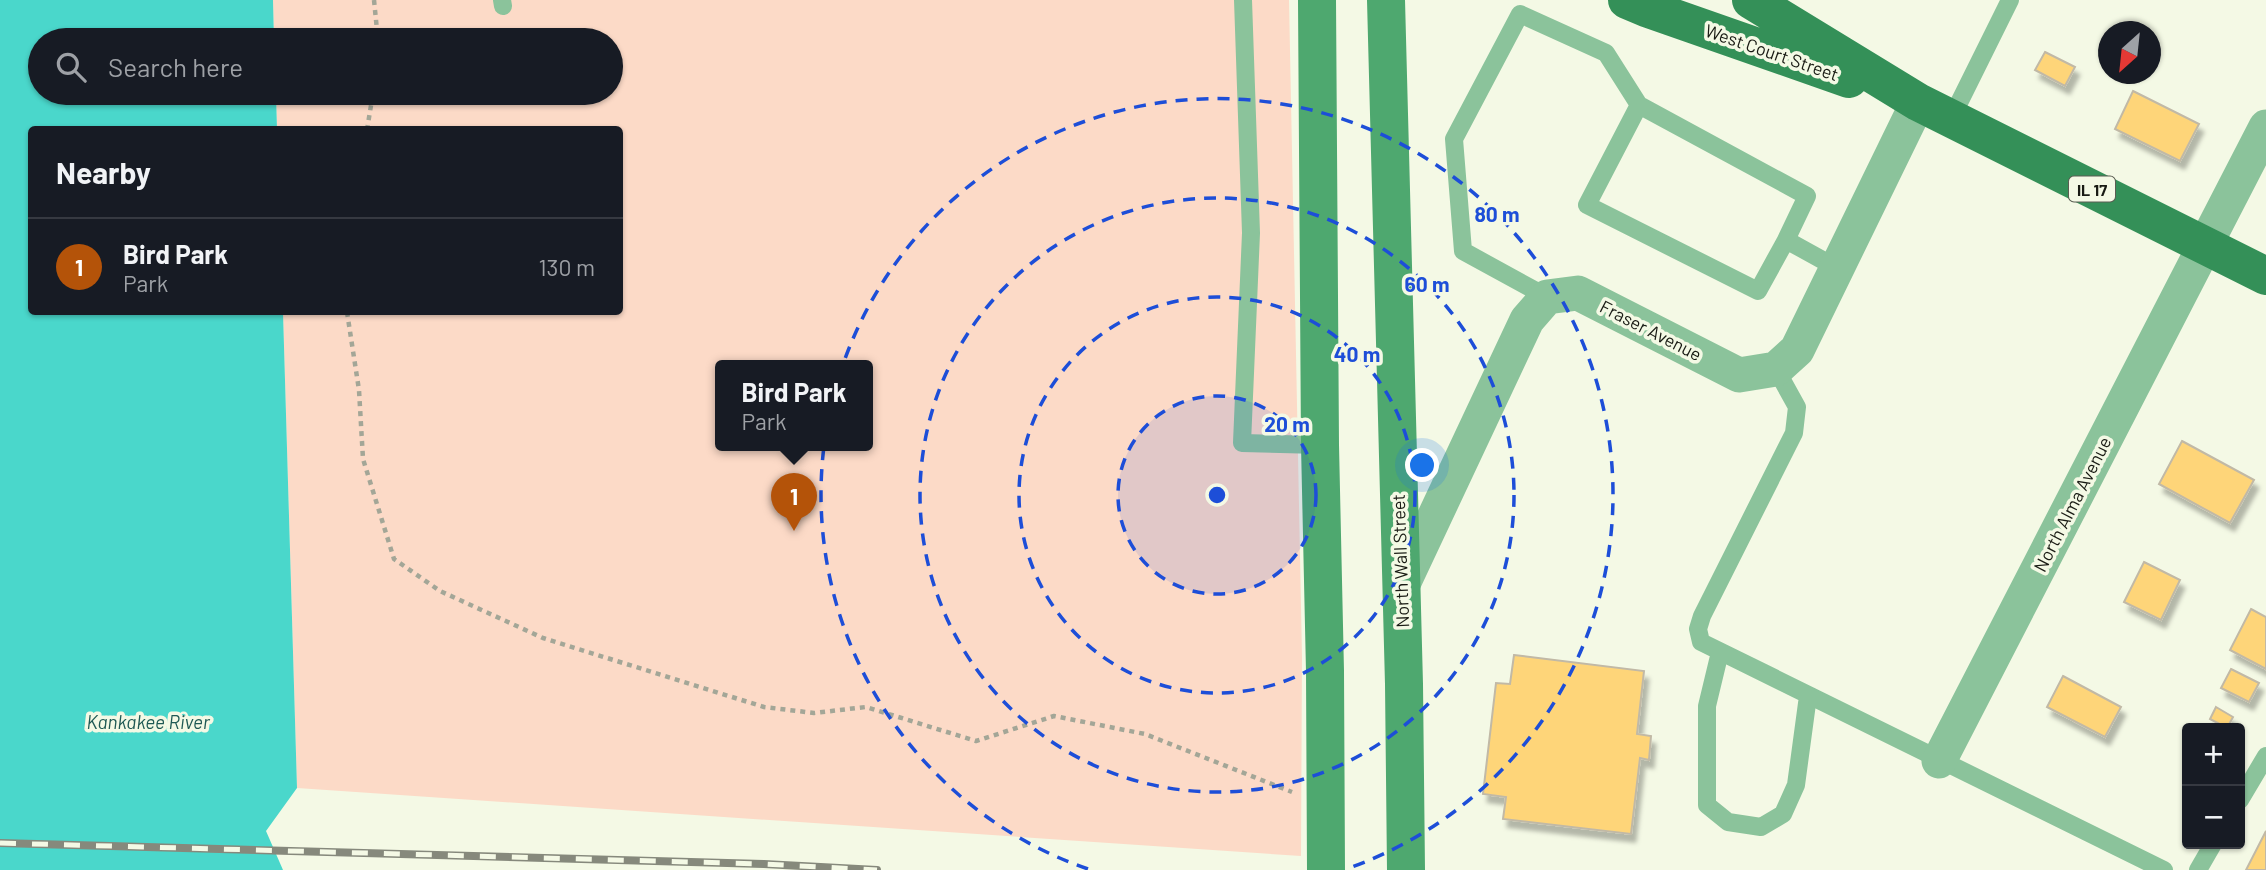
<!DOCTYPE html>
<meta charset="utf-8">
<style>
body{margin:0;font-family:Barlow,sans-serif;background:#20242c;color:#f1f3f6}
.controls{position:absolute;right:21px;bottom:21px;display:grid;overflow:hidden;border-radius:7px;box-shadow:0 2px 5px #0004}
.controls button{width:63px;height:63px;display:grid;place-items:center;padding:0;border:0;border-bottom:2px solid #363941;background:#171b24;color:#f1f3f6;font:35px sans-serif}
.compass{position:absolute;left:2098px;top:21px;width:63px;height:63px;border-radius:50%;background:#171b24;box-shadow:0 2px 5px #0004;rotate:207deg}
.you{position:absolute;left:1423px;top:466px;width:24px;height:24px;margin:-18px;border:5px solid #fff;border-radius:50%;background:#1a73e8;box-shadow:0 0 0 10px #1a73e833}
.badge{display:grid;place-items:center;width:46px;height:46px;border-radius:50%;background:#b45309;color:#fff;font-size:23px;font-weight:700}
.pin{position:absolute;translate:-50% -58px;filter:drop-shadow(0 2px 4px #0008)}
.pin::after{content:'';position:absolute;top:37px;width:24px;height:21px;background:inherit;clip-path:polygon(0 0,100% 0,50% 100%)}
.popup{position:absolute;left:715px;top:360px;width:158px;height:91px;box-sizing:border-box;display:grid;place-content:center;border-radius:7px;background:#171b24;filter:drop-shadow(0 2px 5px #0005);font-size:23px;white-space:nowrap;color:#9ea1a6}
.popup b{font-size:26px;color:#f1f3f6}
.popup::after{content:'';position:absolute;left:50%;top:100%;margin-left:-14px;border:14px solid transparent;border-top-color:#171b24}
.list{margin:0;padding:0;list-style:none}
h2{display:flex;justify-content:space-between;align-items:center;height:91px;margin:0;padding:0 28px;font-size:30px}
h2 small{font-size:23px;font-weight:400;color:#9ea1a6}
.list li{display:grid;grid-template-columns:46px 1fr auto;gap:21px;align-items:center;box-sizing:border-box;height:98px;padding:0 28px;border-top:2px solid #363941}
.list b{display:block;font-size:26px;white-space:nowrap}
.list p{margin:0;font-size:23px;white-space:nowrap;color:#9ea1a6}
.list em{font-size:23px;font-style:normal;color:#9ea1a6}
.icon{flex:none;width:38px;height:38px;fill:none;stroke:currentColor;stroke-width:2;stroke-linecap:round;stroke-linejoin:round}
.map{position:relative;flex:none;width:2266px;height:870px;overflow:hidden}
.search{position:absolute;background:#171b24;box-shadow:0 2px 5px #0004;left:28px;top:28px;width:595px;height:77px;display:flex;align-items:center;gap:18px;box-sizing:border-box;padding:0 24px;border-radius:38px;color:#9ea1a6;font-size:26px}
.panel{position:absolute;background:#171b24;box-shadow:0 2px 5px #0004;left:28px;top:126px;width:595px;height:189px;border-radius:7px}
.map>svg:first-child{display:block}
</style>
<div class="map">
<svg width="2266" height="870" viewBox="0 0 2266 870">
<defs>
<filter id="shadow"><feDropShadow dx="4.5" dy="8" stdDeviation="2" flood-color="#0004"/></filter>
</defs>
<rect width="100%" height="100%" fill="#f4f9e5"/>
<!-- green -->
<path fill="#fcdac7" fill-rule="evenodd" d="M273,0h1016l13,657 -1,199 -1004,-68 -14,-476h337v-182l-343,-1 -1,-36h335v-53h-337zM720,365h148v80h-148z"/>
<!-- water -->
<path fill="#4ad7cb" d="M0,0h273l1,40h-234v53h236l1,36 -245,1v182h251l14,476 -31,43 17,39h-283z"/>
<!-- building -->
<path fill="#fed579" stroke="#c1b9a6" stroke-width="2" filter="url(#shadow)" d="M2045,52l30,15 -10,19 -30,-16z
M2133,91l66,33 -19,37 -65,-32z
M2182,441l72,39 -24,43 -71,-39z
M2144,562l36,18 -19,40 -37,-18z
M2251,609l15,8v52l-36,-19z
M1514,655l130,16 -7,63 14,2 -2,24 -9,-2 -9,76 -128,-15 3,-22 -23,-3 13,-111 14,1z
M2231,669l28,14 -10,19 -28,-14z
M2063,676l58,31 -16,30 -58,-30z
M2216,707l17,10 -6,11 -17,-9z
M2266,831v39h-20z"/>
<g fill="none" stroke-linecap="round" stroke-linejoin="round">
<!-- path -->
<path stroke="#a3a697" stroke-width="4.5" stroke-dasharray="5 5" stroke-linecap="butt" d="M374,0l4,40
M367,130l6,-37
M347,312l12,78 4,69 31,100 46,32 103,47 221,69 50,6 52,-6 110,34 78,-25 91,18 147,58"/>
<!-- lane -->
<path stroke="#8bc39b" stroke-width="18" d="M502,0l1,6
M1243,0l8,233 -9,210 78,2
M1639,105l-52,100 171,86 28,-51
M1951,119l59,-119
M1547,297l-84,-46 -9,-112 66,-125 86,39 33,52 168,91 -21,44 51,28
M1776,369l21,38 -3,26 -92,183 -4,13 3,13 463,228
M1720,652l-13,54v99l21,17 33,5 22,-13 13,-29 12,-89
M2240,800l26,-44
M2198,870l15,-26"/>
<!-- street -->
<path stroke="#8bc39b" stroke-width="35" d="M1401,588l126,-268 20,-23 31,-4 161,82 37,-6 21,-19 121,-248
M1939,761l327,-634"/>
<!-- secondary -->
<path stroke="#4ea86f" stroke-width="38" d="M1317,0l3,445 5,226 1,199
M1386,0l18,684 2,186"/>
<!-- primary -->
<path stroke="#349058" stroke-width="38" d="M1627,0l19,8 203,71
M1751,0l167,102 348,174"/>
<defs>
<path id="rail" d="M0,843l764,21 113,6"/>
</defs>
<!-- rail casing -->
<use href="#rail" stroke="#86897c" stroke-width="8"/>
<!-- rail -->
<use href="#rail" stroke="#f4f9e5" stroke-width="5" stroke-dasharray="16" stroke-linecap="butt"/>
</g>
<!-- distance rings -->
<circle cx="1217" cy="495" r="99" fill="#1d4ed8" fill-opacity=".12"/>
<g fill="none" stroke="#1d4ed8" stroke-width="3.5" stroke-dasharray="12 9">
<circle cx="1217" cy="495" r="99"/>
<circle cx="1217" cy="495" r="198"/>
<circle cx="1217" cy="495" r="297"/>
<path d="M1088 869A396 396 0 1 1 1346 869"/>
</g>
<g text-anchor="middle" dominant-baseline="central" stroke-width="7" stroke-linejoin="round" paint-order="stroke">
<!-- shield labels -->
<rect fill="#f4f9e5" stroke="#5a5d52" stroke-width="2" x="2069" y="176.5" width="46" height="25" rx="5"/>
<g font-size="16" font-weight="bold" fill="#181a13">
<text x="2092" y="189">IL 17</text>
</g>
<!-- street labels -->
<g font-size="18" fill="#181a13" stroke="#f4f9e5">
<text transform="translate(1772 52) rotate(19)">West Court Street</text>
<text transform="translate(1651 330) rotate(27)">Fraser Avenue</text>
<text transform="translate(2072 504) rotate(-63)">North Alma Avenue</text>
<text transform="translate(1400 561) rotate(-92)">North Wall Street</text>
</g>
<!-- water labels -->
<g font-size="19" font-style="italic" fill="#1f5954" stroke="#f4f9e5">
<text x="148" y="721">Kankakee River</text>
</g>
</g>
<circle cx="1217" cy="495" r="10" fill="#1d4ed8" stroke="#f4f9e5" stroke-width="3.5"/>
<g font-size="21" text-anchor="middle" font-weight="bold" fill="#1d4ed8" stroke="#f4f9e5" stroke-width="7" stroke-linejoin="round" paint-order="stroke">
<text x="1497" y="222">80 m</text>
<text x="1427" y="292">60 m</text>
<text x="1357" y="362">40 m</text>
<text x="1287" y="432">20 m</text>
</g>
</svg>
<div class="controls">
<button>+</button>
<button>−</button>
</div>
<svg class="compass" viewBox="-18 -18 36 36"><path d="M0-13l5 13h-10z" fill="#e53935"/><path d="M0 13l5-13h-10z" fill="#9ea1a6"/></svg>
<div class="you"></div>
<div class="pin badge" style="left:794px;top:531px">1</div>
<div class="popup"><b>Bird Park</b>Park</div>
<div class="search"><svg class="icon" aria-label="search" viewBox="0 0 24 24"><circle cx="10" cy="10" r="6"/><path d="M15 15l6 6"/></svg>Search here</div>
<section class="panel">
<h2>Nearby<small></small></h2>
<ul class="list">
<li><span class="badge">1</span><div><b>Bird Park</b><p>Park</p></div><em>130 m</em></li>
</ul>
</section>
</div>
